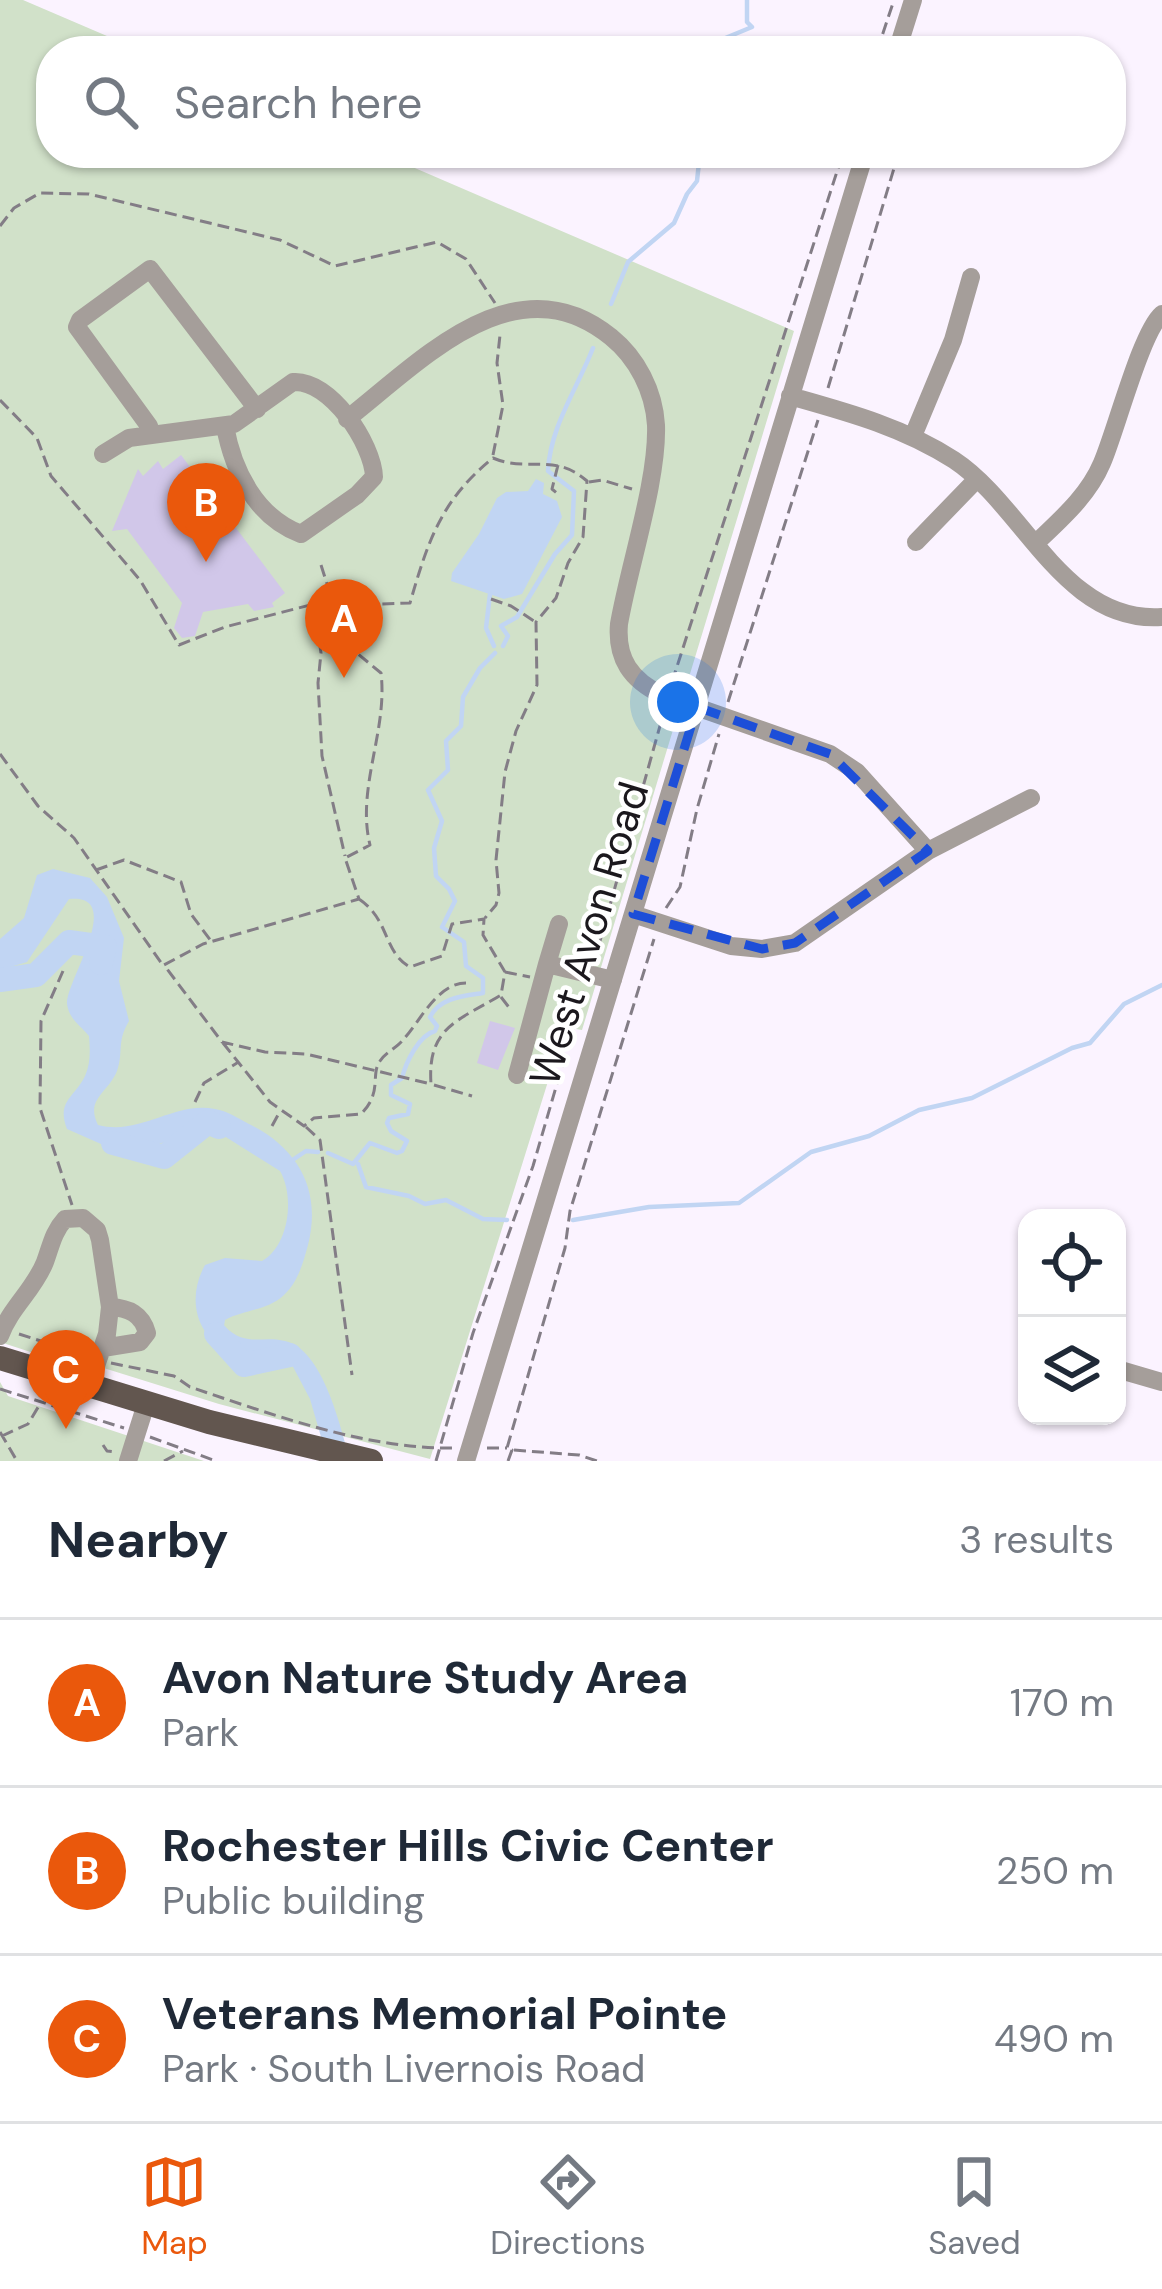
<!DOCTYPE html>
<meta charset="utf-8">
<style>
body{margin:0;font-family:"DM Sans",sans-serif;background:#f2f2f3;color:#1f2937}
.controls{position:absolute;right:36px;bottom:36px;display:grid;overflow:hidden;border-radius:24px;box-shadow:0 3px 9px #0004}
.controls button{width:108px;height:108px;display:grid;place-items:center;padding:0;border:0;border-bottom:3px solid #e0e1e3;background:#fff;color:#1f2937;font:60px sans-serif}
.you{position:absolute;left:678px;top:702px;width:42px;height:42px;margin:-30px;border:9px solid #fff;border-radius:50%;background:#1a73e8;box-shadow:0 0 0 18px #1a73e833}
.badge{display:grid;place-items:center;width:78px;height:78px;border-radius:50%;background:#ea580c;color:#fff;font-size:39px;font-weight:700}
.pin{position:absolute;translate:-50% -99px;filter:drop-shadow(0 3px 6px #0008)}
.pin::after{content:'';position:absolute;top:63px;width:42px;height:36px;background:inherit;clip-path:polygon(0 0,100% 0,50% 100%)}
.list{margin:0;padding:0;list-style:none}
h2{display:flex;justify-content:space-between;align-items:center;height:156px;margin:0;padding:0 48px;font-size:51px}
h2 small{font-size:39px;font-weight:400;color:#747a83}
.list li{display:grid;grid-template-columns:78px 1fr auto;gap:36px;align-items:center;box-sizing:border-box;height:168px;padding:0 48px;border-top:3px solid #e0e1e3}
.list b{display:block;font-size:45px;white-space:nowrap}
.list p{margin:0;font-size:39px;white-space:nowrap;color:#747a83}
.list em{font-size:39px;font-style:normal;color:#747a83}
.icon{flex:none;width:66px;height:66px;fill:none;stroke:currentColor;stroke-width:2;stroke-linecap:round;stroke-linejoin:round}
.map{position:relative;flex:none;width:1162px;height:1461px;overflow:hidden}
.search{position:absolute;background:#fff;box-shadow:0 3px 9px #0004;left:36px;right:36px;top:36px;height:132px;display:flex;align-items:center;gap:30px;box-sizing:border-box;padding:0 42px;border-radius:48px;color:#747a83;font-size:45px}
.sheet{height:660px;background:#fff}
nav{display:flex;justify-content:space-around;align-items:center;box-sizing:border-box;height:168px;border-top:3px solid #e0e1e3;background:#fff;font-size:33px;color:#747a83}
nav a{display:grid;justify-items:center;gap:6px}
nav .on{color:#ea580c}
.map>svg:first-child{display:block}
</style>
<div class="map">
<svg width="1162" height="1461" viewBox="0 0 1162 1461">
<rect width="100%" height="100%" fill="#fbf3ff"/>
<!-- green -->
<path fill="#d1e1c9" d="M0,0h23l119,51h-91v102h329l414,178 -212,699 -17,-3 -135,432 -211,-55 -157,-49 -4,6 -58,-19z
M0,1382l8,14 196,65h-204z"/>
<!-- water -->
<path fill="#c1d5f3" d="M536,479l8,4 -1,11 14,7 5,16 -40,77 -18,5 -53,-18 1,-8 27,-39 18,-36 9,-6 22,-1z
M53,869l37,9 17,19 17,41 -5,43 10,40c-13,22 -5,30 -12,50 -9,22 -32,28 -19,54 43,11 76,-24 117,-16 12,2 23,9 34,15 49,24 73,66 59,121 -5,18 -10,37 -24,50 -17,16 -39,14 -59,25l-1,6c23,22 36,9 61,15 38,8 56,87 65,120h-22l-18,-62 -19,-36c-18,-4 -40,-1 -58,-9 -37,-16 -47,-55 -28,-89l20,-7 37,3c27,-15 33,-64 18,-90l-59,-37 -30,-1 -53,18 -37,-7 -34,-15c-11,-28 8,-32 18,-53 6,-13 5,-27 4,-40 -9,-11 -20,-17 -22,-32 -2,-22 60,-111 2,-105l-42,63 -27,8v-31l24,-21 13,-43z"/>
<g fill="none" stroke-linecap="round" stroke-linejoin="round">
<!-- stream -->
<path stroke="#c1d5f3" stroke-width="4.5" d="M716,51l7,-12 29,-12 -5,-5v-22
M611,304l17,-42 46,-39 13,-29 10,-13 3,-28
M490,594l-4,34 8,18
M503,646l5,-10 -7,-10 16,-9 38,-63 17,-19 2,-44 -26,-20c2,-44 29,-82 45,-123
M328,1153l25,11 17,-21 27,10 5,-2 5,-10 -16,-10 -4,-8 2,-5 19,-4 2,-10 -19,-9v-10l11,-7c4,-16 17,-43 33,-47l2,-5 -7,-9c10,-20 35,-21 53,-24v-15l-17,-12 -2,-24 -22,-15 13,-26 -6,-12 -13,-13 -2,-28 8,-27 -14,-31 20,-20 -2,-29 15,-15 2,-29 17,-29 15,-15
M294,1159l12,-8 12,1
M358,1164l8,23 43,9 16,8 21,-4 37,19 24,1
M573,1220l76,-13 90,-4 72,-51 58,-16 50,-26 53,-12 100,-50 18,-5 34,-39 38,-19"/>
<!-- river -->
<path stroke="#c1d5f3" stroke-width="24" d="M0,980l36,-5 33,-33 36,5 -4,16
M113,1143l51,14 44,-35 11,5
M216,1334l28,31 46,-10"/>
</g>
<!-- building -->
<path fill="#d1c7e9" d="M181,455l104,138 -13,10 2,4 -20,4 -6,-7 -45,8 -8,24 -13,2 -8,-10 8,-25 -55,-74 -15,2 26,-62 5,7 15,-15 5,8z
M490,1021l25,7 -17,42 -21,-7z"/>
<g fill="none" stroke-linecap="round" stroke-linejoin="round">
<!-- path -->
<path stroke="#837d86" stroke-width="3" stroke-dasharray="12 6" stroke-linecap="butt" d="M877,51l17,-51
M0,226l14,-18 26,-15 49,1 191,46 55,26 102,-24 29,17 29,44
M828,388l70,-233
M0,400l37,38 14,38 89,104 39,65 46,-18 89,-23 15,-14 19,30 10,34 23,19c7,58 -25,115 -11,172l-25,13 14,41
M493,455l10,-50 -6,-42 3,-28
M558,465l-6,24 7,6
M589,482l13,-2 30,9
M321,565l8,25
M491,599l20,7 23,15
M314,606l7,47 -3,30 4,73 23,100
M350,619l29,-15 31,-1c18,-62 31,-103 83,-145 35,15 61,-6 94,23l-4,56 -15,26 -12,35 -20,24 1,63 -21,46 -11,41 -9,88 3,33 -3,12 -11,13
M672,682l171,-529
M728,702l90,-282
M0,754l38,52 36,32 88,126
M96,870l28,-10 57,22 10,32 20,27
M359,899c31,21 24,53 51,68l32,-11 10,-32 32,-5 -1,16 22,37 -4,23c-43,26 -74,32 -70,89l-125,-30 -41,-2 -43,-10 -58,-77 39,-21z
M666,908l14,-21 17,-78 22,-75
M595,959l68,-244
M63,971l-22,50 -1,87 32,97
M505,972l25,5
M501,997l10,13
M223,1043l47,59 34,24 10,-8 47,-4c22,-22 9,-39 19,-53 5,-8 16,-13 22,-20 18,-19 35,-58 64,-58
M434,1085l38,11
M195,1102l9,-19 33,-20
M272,1126l7,-13
M306,1127l14,13 32,235
M19,1334l65,21
M111,1363l63,13 16,11c84,28 175,62 263,61
M0,1389l124,39
M0,1432l17,29
M2,1436l26,-12 12,-20
M150,1437l66,24
M103,1445l4,6 8,1
M487,1448h20
M514,1450l65,5 18,6
M164,1461l19,-10
M436,1461l37,-128 60,-167 51,-175
M508,1461l4,-11 -5,-2 58,-200 5,-37 84,-272"/>
<!-- minor -->
<path stroke="#a59e9a" stroke-width="18" d="M897,51l16,-51
M790,396c57,16 113,31 164,64 70,46 110,164 208,157
M347,419c73,-57 168,-160 264,-82 26,21 43,54 45,88 2,55 -27,141 -37,199 -3,35 12,56 43,71l168,59 27,18 71,79
M152,435l-3,-9 -72,-99 3,-7 70,-51 107,140
M913,436l40,-96 18,-63
M103,454l26,-16 105,-14 59,-42c37,-3 80,62 81,95l-17,18 -56,39c-45,-17 -68,-63 -76,-108
M916,542l61,-63
M1036,543c25,-24 52,-47 66,-80 14,-32 39,-131 60,-149
M633,914l98,32 31,3 33,-6 133,-92 103,-53
M547,964l12,-40
M517,1075l30,-111 66,16
M0,1336c10,-28 34,-46 45,-74 6,-16 8,-30 20,-43l18,-1 14,12 3,10 10,67 -3,27 -18,52
M103,1348l37,-6 7,-9c-5,-19 -18,-25 -37,-26
M1117,1369l45,13
M128,1461l18,-57
M466,1461l399,-1308"/>
<!-- major -->
<path stroke="#62564f" stroke-width="24" d="M0,1358l209,64 162,39"/>
</g>
<!-- marked area -->
<path fill="none" stroke="#1d4ed8" stroke-width="9" stroke-dasharray="24 15" stroke-linejoin="round" d="M697,707l133,47 98,97 -133,92 -33,6 -129,-35z"/>
<g text-anchor="middle" dominant-baseline="central" stroke-width="9" stroke-linejoin="round" paint-order="stroke">
<!-- street labels -->
<g font-size="42" fill="#1b181d" stroke="#fff">
<text transform="translate(589 934) rotate(-73)">West Avon Road</text>
</g>
</g>
</svg>
<div class="controls">
<button><svg class="icon" aria-label="locate" viewBox="0 0 24 24"><circle cx="12" cy="12" r="6"/><path d="M12 2v4M12 18v4M2 12h4M18 12h4"/></svg></button>
<button><svg class="icon" aria-label="layers" viewBox="0 0 24 24"><path d="M12 4l9 5-9 5-9-5zM3 14l9 5 9-5"/></svg></button>
</div>
<div class="you"></div>
<div class="pin badge" style="left:344px;top:678px">A</div>
<div class="pin badge" style="left:206px;top:562px">B</div>
<div class="pin badge" style="left:66px;top:1429px">C</div>
<div class="search"><svg class="icon" aria-label="search" viewBox="0 0 24 24"><circle cx="10" cy="10" r="6"/><path d="M15 15l6 6"/></svg>Search here</div>
</div>
<section class="sheet">
<h2>Nearby<small>3 results</small></h2>
<ul class="list">
<li><span class="badge">A</span><div><b>Avon Nature Study Area</b><p>Park</p></div><em>170 m</em></li>
<li><span class="badge">B</span><div><b>Rochester Hills Civic Center</b><p>Public building</p></div><em>250 m</em></li>
<li><span class="badge">C</span><div><b>Veterans Memorial Pointe</b><p>Park · South Livernois Road</p></div><em>490 m</em></li>
</ul>
</section>
<nav>
<a class="on"><svg class="icon" aria-label="map" viewBox="0 0 24 24"><path d="M3 6l6-2 6 2 6-2v14l-6 2-6-2-6 2zM9 4v14M15 6v14"/></svg>Map</a>
<a><svg class="icon" aria-label="directions" viewBox="0 0 24 24"><path d="M12 3l9 9-9 9-9-9zM9 14v-3h6M13 9l2 2-2 2"/></svg>Directions</a>
<a><svg class="icon" aria-label="saved" viewBox="0 0 24 24"><path d="M7 4h10v16l-5-4-5 4z"/></svg>Saved</a>
</nav>
